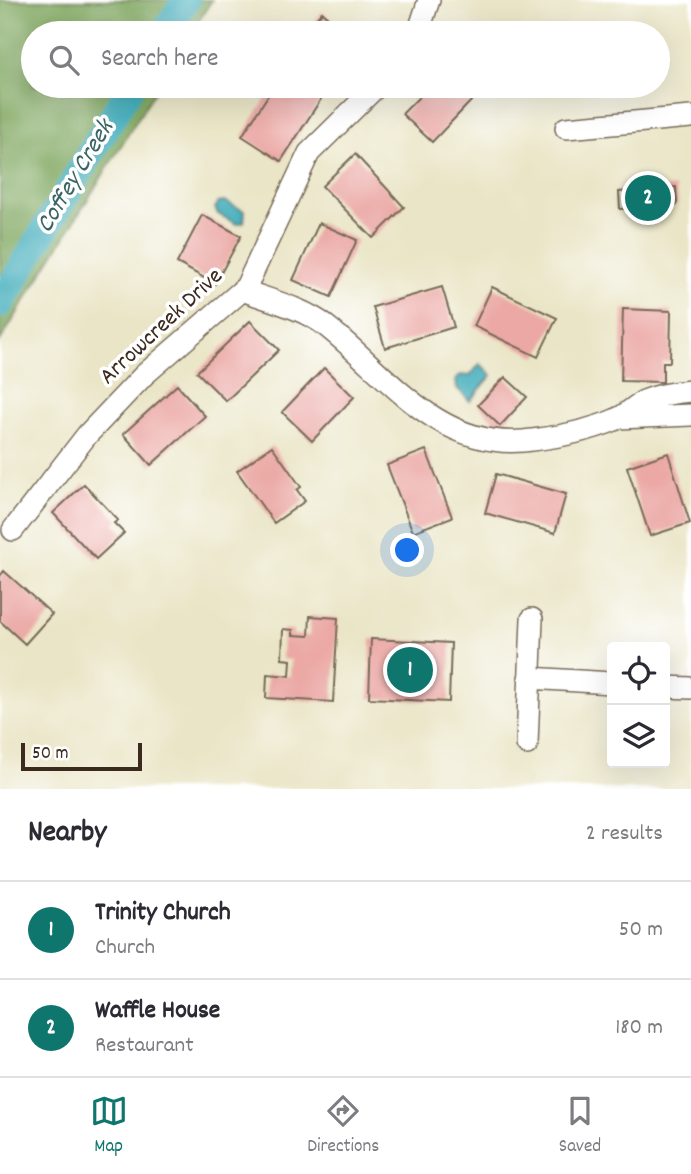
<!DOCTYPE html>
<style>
body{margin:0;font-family:Dekko,sans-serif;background:#f2f2f3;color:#2b2b33}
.controls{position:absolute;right:21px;bottom:21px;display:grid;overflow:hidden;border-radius:7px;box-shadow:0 7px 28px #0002}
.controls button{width:63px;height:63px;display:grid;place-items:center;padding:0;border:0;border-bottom:2px solid #e1e1e2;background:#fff;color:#2b2b33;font:35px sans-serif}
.scale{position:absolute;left:21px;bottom:18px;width:121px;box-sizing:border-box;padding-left:7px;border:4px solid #3b2a1e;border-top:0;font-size:19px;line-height:24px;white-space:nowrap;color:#3b2a1e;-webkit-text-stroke:5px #fff;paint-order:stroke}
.you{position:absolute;left:408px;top:551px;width:24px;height:24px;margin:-18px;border:5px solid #fff;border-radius:50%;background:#1a73e8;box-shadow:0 0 0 10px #1a73e833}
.badge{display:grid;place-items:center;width:46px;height:46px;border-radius:50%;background:#0f766e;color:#fff;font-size:23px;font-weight:700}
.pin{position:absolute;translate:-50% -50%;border:4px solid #fff;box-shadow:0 2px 7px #0006}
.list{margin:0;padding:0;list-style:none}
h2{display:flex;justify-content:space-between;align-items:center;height:91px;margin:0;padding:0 28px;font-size:30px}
h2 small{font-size:23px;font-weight:400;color:#7c7c81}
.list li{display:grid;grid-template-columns:46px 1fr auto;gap:21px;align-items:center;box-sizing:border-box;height:98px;padding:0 28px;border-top:2px solid #e1e1e2}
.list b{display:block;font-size:26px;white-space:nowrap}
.list p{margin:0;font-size:23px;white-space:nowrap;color:#7c7c81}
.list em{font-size:23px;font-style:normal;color:#7c7c81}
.icon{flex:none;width:38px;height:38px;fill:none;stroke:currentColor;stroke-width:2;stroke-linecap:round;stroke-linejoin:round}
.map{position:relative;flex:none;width:691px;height:789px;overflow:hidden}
.search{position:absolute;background:#fff;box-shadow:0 7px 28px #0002;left:21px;right:21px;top:21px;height:77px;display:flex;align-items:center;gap:18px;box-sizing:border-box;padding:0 24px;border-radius:38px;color:#7c7c81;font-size:26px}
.sheet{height:287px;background:#fff}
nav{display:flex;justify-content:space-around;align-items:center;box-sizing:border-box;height:98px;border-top:2px solid #e1e1e2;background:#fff;font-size:19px;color:#7c7c81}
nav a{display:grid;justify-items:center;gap:4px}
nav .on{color:#0f766e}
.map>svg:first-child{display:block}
</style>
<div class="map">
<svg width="691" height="789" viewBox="0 0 691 789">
<rect width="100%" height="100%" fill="#fff"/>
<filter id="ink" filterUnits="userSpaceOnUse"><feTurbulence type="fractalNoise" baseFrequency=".0143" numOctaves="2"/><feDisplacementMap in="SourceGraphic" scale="14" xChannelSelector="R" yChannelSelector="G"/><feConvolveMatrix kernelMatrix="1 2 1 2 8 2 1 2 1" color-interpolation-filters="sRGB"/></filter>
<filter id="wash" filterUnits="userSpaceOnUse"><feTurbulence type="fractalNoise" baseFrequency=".00686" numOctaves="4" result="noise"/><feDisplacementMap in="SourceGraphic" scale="28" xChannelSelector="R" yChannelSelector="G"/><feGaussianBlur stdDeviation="1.57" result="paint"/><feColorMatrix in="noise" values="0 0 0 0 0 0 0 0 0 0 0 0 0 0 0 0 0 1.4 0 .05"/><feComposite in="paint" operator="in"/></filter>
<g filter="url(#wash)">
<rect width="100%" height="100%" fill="#eae5c6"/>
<!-- forest -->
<path fill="#7ea65d" stroke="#5c683e" stroke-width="2" d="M0,0h212l-21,33h-158v53h125l-158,255z"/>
<!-- water -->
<path fill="#3cabb9" stroke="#3c6a6c" stroke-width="2" d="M224,201l21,10 -1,11 -7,2 -19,-10 -3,-6 4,-6z
M480,364l12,11 -22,26 -13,-13 -1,-8 5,-5 9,1z"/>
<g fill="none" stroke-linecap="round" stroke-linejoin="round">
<!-- river -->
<path stroke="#3cabb9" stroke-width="28" d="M164,33l22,-33
M0,304l131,-218"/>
</g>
<g id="blocks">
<!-- building -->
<path fill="#eba8a4" d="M322,12l25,21h-43z
M635,24l1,9h-82v-4z
M274,86h26l21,13 -40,62 -39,-25z
M336,86h21l-9,10z
M430,86h31l13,12 -42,44 -30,-28z
M355,154l49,53 -31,31 -51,-52z
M676,187l1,18 -57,4 -1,-17z
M202,215l39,21 -26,48 -38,-21z
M319,223l38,17 -26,57 -38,-17z
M442,287l12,40 -69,21 -12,-41z
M492,287l65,31 -19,39 -64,-31z
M623,309l48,2 -1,51h-7v20l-42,-1z
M250,321l29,29 -53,51 -29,-29z
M324,368l30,29 -42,44 -30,-29z
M505,377l22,20 -27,29 -22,-21z
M177,385l28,31 -54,49 -28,-31z
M272,446l29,41 -4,3 8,11 -31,22 -37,-52z
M426,450l26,67 -39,15 -26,-67z
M668,453l22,70 -40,13 -23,-69z
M496,474l70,20 -11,39 -70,-20z
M84,484l34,36 -4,3 10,10 -28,26 -43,-46z
M4,571l48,43 -27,30 -25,-23v-45z
M310,616l28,2 -5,84 -67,-4 1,-24 23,2 1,-16 -9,-1 1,-30 10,1v5l16,1z
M371,639l80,4 -2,59 -80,-4z"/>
</g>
</g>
<g filter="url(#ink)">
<use href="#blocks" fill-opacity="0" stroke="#786b59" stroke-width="2"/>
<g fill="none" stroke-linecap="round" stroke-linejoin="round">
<defs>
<path id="minor" d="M418,33l11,-33
M566,128l125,-11
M242,290c27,10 61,18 84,36 60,47 110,122 197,115 30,-3 66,-10 94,-22 10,-5 18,-13 27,-18 14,-6 32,-9 47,-10
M618,418l73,-3
M13,530l74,-95 57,-60 102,-88 63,-134 68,-67
M529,678l83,5
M665,687l26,1
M527,744l5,-125"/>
</defs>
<!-- minor casing -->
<use href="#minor" stroke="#786b59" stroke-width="24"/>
<!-- minor -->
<use href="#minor" stroke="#fff" stroke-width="21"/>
</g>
</g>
<g text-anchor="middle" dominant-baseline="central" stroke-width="7" stroke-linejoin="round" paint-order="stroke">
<!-- street labels -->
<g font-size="24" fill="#3b2a1e" stroke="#fff">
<text transform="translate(162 327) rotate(-43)">Arrowcreek Drive</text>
</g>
<!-- water labels -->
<g font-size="26" font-style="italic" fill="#3b6464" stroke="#fff">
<text transform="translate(76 177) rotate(-59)">Coffey Creek</text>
</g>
</g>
</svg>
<div class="controls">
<button><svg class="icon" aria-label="locate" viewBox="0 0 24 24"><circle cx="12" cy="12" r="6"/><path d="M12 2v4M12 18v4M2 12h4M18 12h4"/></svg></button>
<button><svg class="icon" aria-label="layers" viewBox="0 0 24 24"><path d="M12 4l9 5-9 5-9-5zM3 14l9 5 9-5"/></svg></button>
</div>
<div class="scale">50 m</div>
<div class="you"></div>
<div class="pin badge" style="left:410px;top:670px">1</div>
<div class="pin badge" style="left:648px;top:198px">2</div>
<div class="search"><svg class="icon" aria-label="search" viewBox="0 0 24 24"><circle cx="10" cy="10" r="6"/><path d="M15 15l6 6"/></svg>Search here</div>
</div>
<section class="sheet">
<h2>Nearby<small>2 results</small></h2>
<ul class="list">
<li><span class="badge">1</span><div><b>Trinity Church</b><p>Church</p></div><em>50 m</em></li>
<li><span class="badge">2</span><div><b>Waffle House</b><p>Restaurant</p></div><em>180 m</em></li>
</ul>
</section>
<nav>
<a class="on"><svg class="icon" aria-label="map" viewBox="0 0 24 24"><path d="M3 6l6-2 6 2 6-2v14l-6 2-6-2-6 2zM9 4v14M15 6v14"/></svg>Map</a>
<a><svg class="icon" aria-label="directions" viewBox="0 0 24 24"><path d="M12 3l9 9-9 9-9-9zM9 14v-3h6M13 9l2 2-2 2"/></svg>Directions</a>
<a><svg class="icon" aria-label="saved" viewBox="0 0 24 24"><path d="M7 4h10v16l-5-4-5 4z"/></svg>Saved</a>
</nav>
